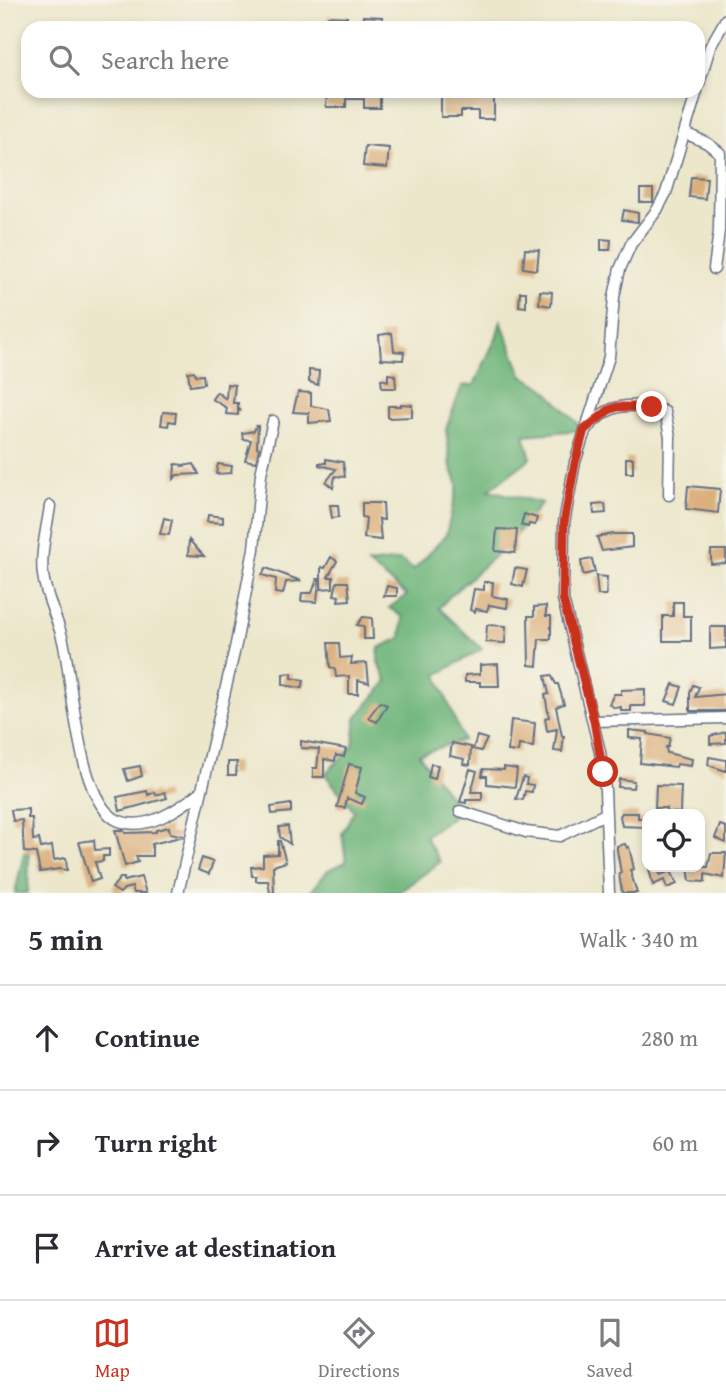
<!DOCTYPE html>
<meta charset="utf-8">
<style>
body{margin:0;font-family:"Gentium Book Plus",serif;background:#f2f2f3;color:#2b2b33}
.controls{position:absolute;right:21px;bottom:21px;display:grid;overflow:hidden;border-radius:14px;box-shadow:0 4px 10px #0003}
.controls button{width:63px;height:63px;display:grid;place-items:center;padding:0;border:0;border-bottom:2px solid #e1e1e2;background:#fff;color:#2b2b33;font:35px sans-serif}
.stop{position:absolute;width:21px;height:21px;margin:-16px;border:5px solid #c8321e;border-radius:50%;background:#fff}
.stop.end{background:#c8321e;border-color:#fff;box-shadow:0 2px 7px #0008}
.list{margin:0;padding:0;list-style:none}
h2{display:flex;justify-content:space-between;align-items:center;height:91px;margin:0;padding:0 28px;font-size:30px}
h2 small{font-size:23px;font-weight:400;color:#7c7c81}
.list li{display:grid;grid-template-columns:46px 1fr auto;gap:21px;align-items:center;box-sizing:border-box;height:105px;padding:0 28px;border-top:2px solid #e1e1e2}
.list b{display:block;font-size:26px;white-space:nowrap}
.list em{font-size:23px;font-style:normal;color:#7c7c81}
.icon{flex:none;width:38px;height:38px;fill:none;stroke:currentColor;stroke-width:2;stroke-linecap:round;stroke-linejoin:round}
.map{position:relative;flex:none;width:726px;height:893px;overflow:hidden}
.search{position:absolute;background:#fff;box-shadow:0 4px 10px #0003;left:21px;right:21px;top:21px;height:77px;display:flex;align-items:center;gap:18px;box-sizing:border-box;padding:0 24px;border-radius:21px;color:#7c7c81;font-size:26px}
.sheet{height:406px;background:#fff}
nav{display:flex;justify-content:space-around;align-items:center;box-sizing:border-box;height:98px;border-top:2px solid #e1e1e2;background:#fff;font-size:19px;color:#7c7c81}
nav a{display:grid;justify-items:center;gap:4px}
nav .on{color:#c8321e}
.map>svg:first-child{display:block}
</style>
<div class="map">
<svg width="726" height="893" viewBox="0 0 726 893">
<rect width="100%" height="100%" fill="#f7f3e8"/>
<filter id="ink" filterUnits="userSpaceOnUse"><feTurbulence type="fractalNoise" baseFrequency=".0143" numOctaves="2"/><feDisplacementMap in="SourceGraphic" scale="14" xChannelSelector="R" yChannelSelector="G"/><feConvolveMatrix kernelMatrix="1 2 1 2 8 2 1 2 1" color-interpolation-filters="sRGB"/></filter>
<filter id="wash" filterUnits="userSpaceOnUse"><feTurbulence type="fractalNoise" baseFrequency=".00686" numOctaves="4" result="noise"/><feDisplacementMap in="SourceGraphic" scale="28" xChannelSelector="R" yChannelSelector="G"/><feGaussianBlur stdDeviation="1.57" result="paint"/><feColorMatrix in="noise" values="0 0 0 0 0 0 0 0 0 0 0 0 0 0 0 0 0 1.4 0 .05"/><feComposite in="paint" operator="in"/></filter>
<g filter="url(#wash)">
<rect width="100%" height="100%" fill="#ece7cb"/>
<!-- forest -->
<path fill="#6fb67b" stroke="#45726c" stroke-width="2" d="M501,321l21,54 22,13 40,42 -60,5 7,23 -42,32 53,13 -32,39 -61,55 -10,11 43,41 -45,26 26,65 -44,14 41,57 -35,25 15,26 -42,31h-88l18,-23 18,-8 -4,-29 12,-22 -29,-37 28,-28 3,-28 31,-37 -9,-19 1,-14 22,-10 2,-21 -14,-9 18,-13 -39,-31 32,-4 14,10 32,-35 12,-50 -7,-18 -5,-38 16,-43 12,-1 22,-47z
M24,853h5l-1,40h-13z"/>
<g id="blocks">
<!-- building -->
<path fill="#dbaf7c" d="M328,16l19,1v11h-19z
M363,16l19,1v11h-19z
M327,91h53v17h-16v-9h-18v8h-20z
M441,91h53v28h-16v-8h-17v6h-20z
M365,146l24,2 -2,20 -24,-2z
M691,177l16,1 -2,21 -16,-2z
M640,189h13v13h-13z
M624,210l14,3v9l-16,-2z
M601,239l10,1 -1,10h-9z
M525,249l14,1 -2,20 -14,-2z
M540,291l12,1 -1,14 -12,-2z
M520,292h6v15l-7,-1z
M392,333l2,18 10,1 -1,8 -22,-1 -2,-24z
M309,370l10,1 -1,14 -9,-3z
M194,371l2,5 7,-1 1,9 -14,2 -2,-14z
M388,374l7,1 1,13h-14l-1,-9 7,2z
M227,384l8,1 -2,18h5v5l3,3 -3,-1v5l-12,-1 1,-6 -15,-9 5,-7 9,7z
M298,392l13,1v13l18,3 2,12 -22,2v-10l-16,-1z
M401,404l11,1v12l-24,1v-12h13z
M163,412l13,1 -1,9 -6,-1 -1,5 -7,-1z
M256,426h2l-1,21 2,1 -3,14 -11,-2 6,-20 -8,-1 -1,-6 12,-2z
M626,458h7v15h-7z
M326,459l17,3 2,15 -10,-1 -2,12 -7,-6 10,-13 -17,-4v-2h7z
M175,464l9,1 -1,1 11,-2 5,10 -22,1 -3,4z
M218,464l14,2 -1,7 -15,1z
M688,486l32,3 -2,24 -32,-4z
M362,503h21l1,17 -5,-1 2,21 -17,-2 2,-20 -4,-1z
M605,504l1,9 -12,1 -1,-9z
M330,505h8l1,12 -7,1z
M524,514l13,4 -2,7 -6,-1 -1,3 -7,-2z
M208,515l15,2v6l-16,-1z
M164,518l8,2 -3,15 -9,-1z
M497,529l20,1 -2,23 -20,-2z
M613,534h19v13l-30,4 -5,-14z
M189,540l15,16 -16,-1z
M711,550h15v13l-15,1z
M331,557l6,4 -9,16h5v11l-12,1v-22l4,1z
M592,559l3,13 -12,3 -2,-14z
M266,568l35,13 -15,1 -3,12 -8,-1 1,-14 -14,-4z
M515,568l12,2 -4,17 -11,-3z
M596,576l11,1 -1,18h-8z
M317,579h2l-2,23 -16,-1 1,-8h10z
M337,582h11l2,18 -12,1 1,-5 -5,-1z
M484,582h9l-1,14 16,3 -1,9 -18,-3 -2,6 -11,-2 -1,3 -5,-2 4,-21 10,1z
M387,586l10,2v8h-13z
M673,602h10v14h8v25h-28v-25h10z
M546,606v10h5v23h-12l-2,27 -8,-1 -1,-49h6v-9z
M363,617l9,1 1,21h-9v-13l-7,-1z
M487,625l19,1 -1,17 -19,-1z
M710,627h16v21l-16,1z
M328,643h11l1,15 12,-1 -1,7 16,-1 2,20 -11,-3v14h-9v-18l-13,1 -1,-8 -5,-2z
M498,664l1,22h-19v-4h-15v-7l15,-1v-9z
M292,673v5l12,3 -2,7 -19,-3v-11z
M551,675l5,9h2l6,20 -8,3 6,29h2l-2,16 -8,-1 3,-22 -10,2 -2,-13 4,-1 -4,-22 4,-1 -4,-18z
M673,684l9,3 -6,17 -10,-3z
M693,685l6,2 -4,10 31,-3v17h-36v-19z
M645,689v17h-14v5h-10v-4l-6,1 -6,-4 5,-10h7v-4z
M380,702l7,3 -10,17 -9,-4z
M511,720l24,3 -2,24 -14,-2 -1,7 -10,-1z
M629,730l19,2v2l22,4 -2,9h-2l1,6 25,6 -1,7 -14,-2 -1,3 -36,-4 2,-24 -13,-1z
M726,732v11l-16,1v-8z
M477,736l10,3 -6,12 -8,-2z
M301,741l45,8 -2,8 -8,-2 -1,6 -11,-2v18h-11v-9h4l2,-19 -18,-1z
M452,743l19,4 -1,18 -7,-1 1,-5 -14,-3z
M709,757l17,3v11l-18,-6z
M228,762h9l-1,13h-8z
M349,764l13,3 -7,26 10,4 -3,7 -15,-6 -2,10 -8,-1z
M431,764l7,1 -3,14 -7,-2z
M140,766l2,10 -14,5 -4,-12z
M504,767l13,2 -2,18 -28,-3v-8h-5l1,-7 21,1z
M470,769l7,2 -6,21h11v8h-16v3l-6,-1z
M523,777l4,1 -1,6 7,1 -1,7 -7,-1 -2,9 -7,-1z
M619,779l15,2 -1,7 -15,-1z
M656,785l25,1 -1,27 -14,-1v-4h-11z
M147,791l1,4 7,-3 1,3 9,-3 2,6 -47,13 -3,-14z
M291,804v8l-19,2 -1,-7z
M28,809v9h4l1,22 6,-1 2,9 11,-2 2,14 12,-2 1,12 -8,-1 -19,3 -4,-19 -12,-1 -2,-32 -9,1 -2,-11z
M622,813h16v5h6l1,9 -23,-1 -2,-10z
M720,825l6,2v16l-11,-5z
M288,826l2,18 -10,-7 -1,-10z
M169,827l1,6 14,3 -32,8v12h-16l2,6 -13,4 -10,-36h9l1,3 31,-1v-2z
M94,840l1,10 14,-1v7h-6v5l-8,1 5,17 -9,3 -12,-40z
M278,841h2l6,21 -13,4 1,27h-4l-2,-12h-12v-5h-4l-1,-9 12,-1v-11l15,-1z
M625,844l2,4 2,-1 5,22 -4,1 7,23h-15l-3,-19 2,-1 -4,-23v-4z
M711,853h15l-2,25 -19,-4v8l-15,-1 -2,-14h20z
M202,858l11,4 -4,12 -11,-4z
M658,867l2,8 11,-4 6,13 -10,4 -3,-8 -11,5 -4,-16z
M141,877l5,16h-12l-2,-6 -8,2 -4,4 -8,-5 8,-10h4v3z"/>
</g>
</g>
<g filter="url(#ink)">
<use href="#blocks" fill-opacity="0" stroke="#646f84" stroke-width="2"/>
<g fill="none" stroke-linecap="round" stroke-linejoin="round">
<defs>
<path id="minor" d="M698,87l12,-40 16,-28
M685,133l22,10 13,10 -1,78 -5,38
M585,430c7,-6 14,-15 23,-19 13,-7 44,-7 57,1l5,25 -1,58
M50,506c-3,22 -10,47 -7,69 3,24 15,44 20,66 10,40 14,163 56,180 28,11 61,-13 82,-29
M594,721l132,-3
M460,811l66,21 34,4 45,-22
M178,893l58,-249 18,-95 7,-75 12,-53
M609,893l-4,-103 -5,-38 -37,-153 1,-76 11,-61 34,-105 5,-60 6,-28 11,-25 26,-34 9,-17 31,-102"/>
</defs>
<!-- minor casing -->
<use href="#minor" stroke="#646f84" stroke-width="13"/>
<!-- minor -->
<use href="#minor" stroke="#fff" stroke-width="10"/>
</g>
</g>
<g fill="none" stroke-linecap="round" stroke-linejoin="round" filter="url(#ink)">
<!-- route -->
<path stroke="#c8321e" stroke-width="9" d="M603,772l-9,-51 -31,-122 1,-76 11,-60 9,-33 25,-20 8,-3h35"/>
</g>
</svg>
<div class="controls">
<button><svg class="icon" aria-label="locate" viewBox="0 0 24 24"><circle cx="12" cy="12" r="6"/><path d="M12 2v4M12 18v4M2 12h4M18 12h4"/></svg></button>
</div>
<div class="stop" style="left:603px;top:772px"></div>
<div class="stop end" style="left:652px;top:407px"></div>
<div class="search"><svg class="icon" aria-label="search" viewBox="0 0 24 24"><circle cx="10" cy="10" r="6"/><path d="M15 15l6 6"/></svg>Search here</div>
</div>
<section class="sheet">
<h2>5 min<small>Walk · 340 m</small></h2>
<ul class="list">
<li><svg class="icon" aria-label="ahead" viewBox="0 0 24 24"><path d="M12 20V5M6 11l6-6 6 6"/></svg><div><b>Continue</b></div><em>280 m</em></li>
<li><svg class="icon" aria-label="right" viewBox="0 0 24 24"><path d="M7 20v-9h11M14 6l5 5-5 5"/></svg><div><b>Turn right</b></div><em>60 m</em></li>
<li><svg class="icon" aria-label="arrive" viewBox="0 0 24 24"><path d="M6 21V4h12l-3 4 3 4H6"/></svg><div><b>Arrive at destination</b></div></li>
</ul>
</section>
<nav>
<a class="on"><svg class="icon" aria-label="map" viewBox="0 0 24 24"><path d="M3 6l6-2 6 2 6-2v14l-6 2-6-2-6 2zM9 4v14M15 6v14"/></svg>Map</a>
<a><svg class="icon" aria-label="directions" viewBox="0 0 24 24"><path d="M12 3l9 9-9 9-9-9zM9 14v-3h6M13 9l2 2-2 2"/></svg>Directions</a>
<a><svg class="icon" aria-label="saved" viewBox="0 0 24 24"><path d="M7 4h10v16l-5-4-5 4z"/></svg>Saved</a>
</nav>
